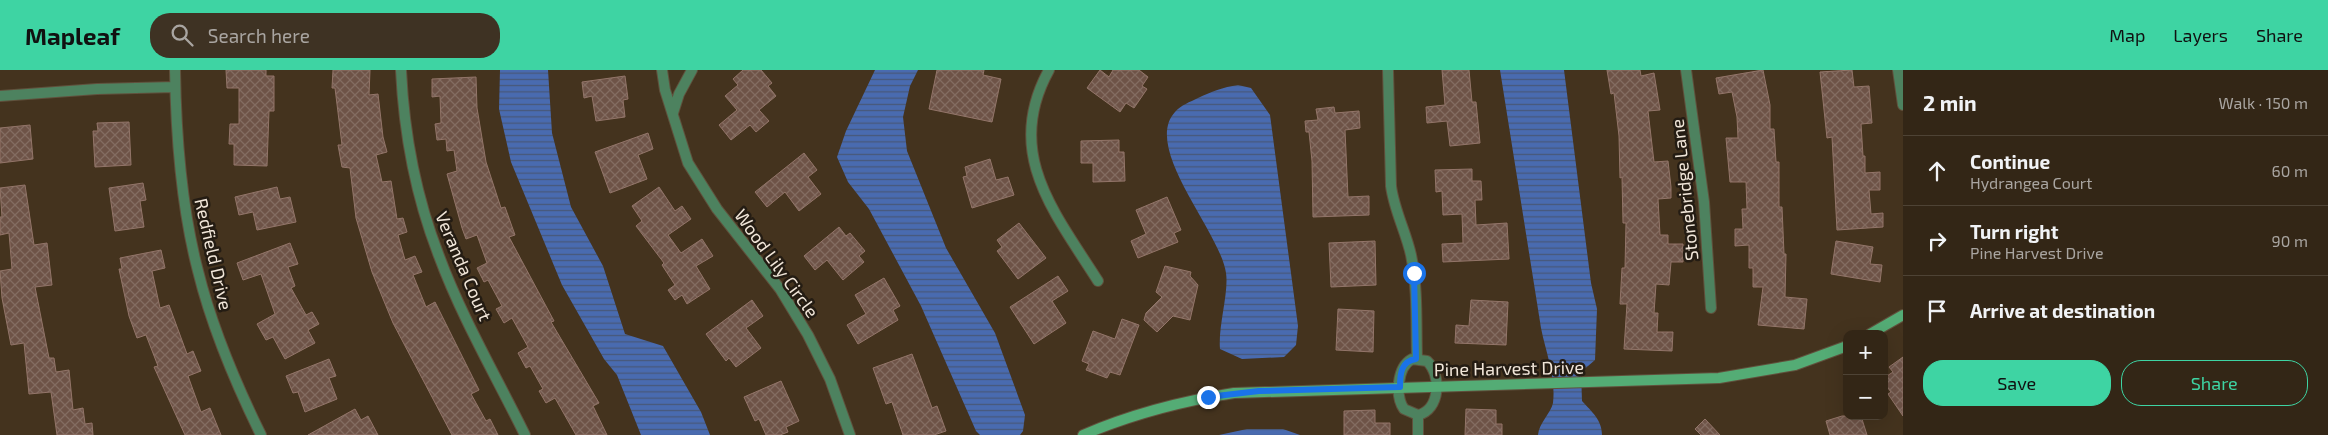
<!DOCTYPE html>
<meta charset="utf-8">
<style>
body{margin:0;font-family:"Exo 2",sans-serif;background:#3e3223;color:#f1f3f6}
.controls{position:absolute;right:15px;bottom:15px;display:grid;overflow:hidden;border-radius:10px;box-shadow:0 5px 20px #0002}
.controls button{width:45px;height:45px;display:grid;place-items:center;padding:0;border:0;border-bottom:1px solid #4e4335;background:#332616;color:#f1f3f6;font:25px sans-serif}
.stop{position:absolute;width:15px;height:15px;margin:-11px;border:4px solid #1a73e8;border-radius:50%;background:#fff}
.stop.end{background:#1a73e8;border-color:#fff;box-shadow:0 1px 5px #0008}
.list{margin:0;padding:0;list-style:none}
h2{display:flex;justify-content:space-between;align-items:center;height:65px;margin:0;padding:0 20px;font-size:21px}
h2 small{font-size:16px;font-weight:400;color:#a9a5a1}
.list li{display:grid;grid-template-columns:32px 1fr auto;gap:15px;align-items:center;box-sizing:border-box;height:70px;padding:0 20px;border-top:1px solid #4e4335}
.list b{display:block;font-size:19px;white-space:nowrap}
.list p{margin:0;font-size:16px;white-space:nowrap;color:#a9a5a1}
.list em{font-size:16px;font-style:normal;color:#a9a5a1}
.actions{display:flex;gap:10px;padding:15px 20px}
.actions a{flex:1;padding:11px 0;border:1px solid #3ed4a3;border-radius:20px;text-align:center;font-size:18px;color:#3ed4a3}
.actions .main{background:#3ed4a3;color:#111}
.icon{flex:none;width:28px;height:28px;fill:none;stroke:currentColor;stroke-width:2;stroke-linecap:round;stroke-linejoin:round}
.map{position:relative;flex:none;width:1903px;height:365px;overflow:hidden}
header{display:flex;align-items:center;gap:30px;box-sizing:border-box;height:70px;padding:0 25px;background:#3ed4a3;color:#111}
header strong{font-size:24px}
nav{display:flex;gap:28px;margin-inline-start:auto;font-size:18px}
.search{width:350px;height:45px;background:#3e3223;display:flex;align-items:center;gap:12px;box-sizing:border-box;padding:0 18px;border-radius:20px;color:#a9a5a1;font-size:19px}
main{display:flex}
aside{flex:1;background:#332616}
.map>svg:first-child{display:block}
</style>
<header>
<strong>Mapleaf</strong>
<div class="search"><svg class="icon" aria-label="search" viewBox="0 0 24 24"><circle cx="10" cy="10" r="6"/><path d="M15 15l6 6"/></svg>Search here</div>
<nav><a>Map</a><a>Layers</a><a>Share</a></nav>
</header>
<main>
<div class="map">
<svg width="1903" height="365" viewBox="0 0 1903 365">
<defs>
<pattern id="water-rules" width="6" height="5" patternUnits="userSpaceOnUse" patternTransform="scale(1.25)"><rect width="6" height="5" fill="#496bb0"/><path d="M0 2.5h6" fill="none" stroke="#485878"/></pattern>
<pattern id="building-cross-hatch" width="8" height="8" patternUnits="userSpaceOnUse" patternTransform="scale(1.25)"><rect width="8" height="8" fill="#6e5347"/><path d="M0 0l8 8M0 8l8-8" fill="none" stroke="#836c61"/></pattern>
</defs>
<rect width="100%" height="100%" fill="#44331e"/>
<!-- water -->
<path fill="url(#water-rules)" d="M500,0h48l4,63 19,74 32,59 22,68 38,12 38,66 9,23h-69l-24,-60 -13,-16 -42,-74 -51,-123 -12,-53z
M875,0h43l-8,16 -7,31 4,34 39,97 49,85 30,82 -2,16 -3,4h-40l-4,-4 -55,-125 -52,-97 -21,-27 -11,-25 9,-26z
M1500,0h64l27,213 6,26 -2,51 -14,12 1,29c10,11 20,19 20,34h-64c1,-12 13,-22 15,-32 3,-26 -7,-50 -12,-75z
M1238,15l13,3 19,27 28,211 -2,19 -12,12 -42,2 -22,-10c-2,-23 9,-56 6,-76 -6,-42 -84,-125 -51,-161 6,-7 15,-10 23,-14 13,-6 25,-11 40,-13z
M1247,359h36l17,6h-81z"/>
<!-- building -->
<path fill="url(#building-cross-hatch)" stroke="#937569" d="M226,0h40v6h8v35h-5l-2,55 -33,-1v-21h-5l1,-20h9v-36h-12z
M333,0h37l-1,25 9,-1 5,43 4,15 -11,3 6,27 9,-1 6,38 6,-1 4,14 -9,3 7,25 10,-4 7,16 -9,3 13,32 9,-5 44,88 -8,4 15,27 4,-2 8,16h-46l-59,-112 -21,-51 -16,-54 -6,-50 -8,-1 -4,-22h4l-7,-57h-3z
M743,0h18l11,13 -4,3 8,10 -17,14 10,11 -13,11 -6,-7 -19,15 -12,-15 18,-15 -12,-14 13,-11 -5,-6z
M937,0h47l-1,5 18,4 -9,43 -63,-13z
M1100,0l9,7 4,-7h26l9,7 -6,9 5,3 -13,19 -8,-5 -6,9 -33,-24z
M1442,0h27l3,32h4l4,41 -30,3 -3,-25 -20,2 -1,-16 19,-2z
M1607,0h33l1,6 13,-3 6,37 -12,1 6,51 14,-1 3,26v11l-13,1 2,36h8v9h15v18h-12l-2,23 -13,-1 -2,29h4l-1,19h16l-1,19 -48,-2 3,-45h-7l2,-36h3l1,-45h-3l-1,-46 -2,1 -1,-42 -5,-43 -3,1z
M1763,0l7,35v24h4l2,33h3v45h3l2,47h2l-1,43 22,2 -3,30 -46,-4 5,-38h-10v-19h-4v-23l-14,1v-17h8l-1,-20h5l-1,-27h-16l-4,-44h12l-1,-21 -5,-25 -13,2 -3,-16z
M1852,0l2,17 15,-1 3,37 -11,1 2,32h2v17l15,-1v18h-11l2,24 12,-1v14l-46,3 -5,-93 -5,1 -7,-66z
M625,6l3,23 -5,1 2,17 -29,4 -4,-25 -8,2 -2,-16z
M476,7l1,31 9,54 15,46 4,-1 10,28 -6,2 45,84 -3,1 48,81 -6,3 14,29h-31l-21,-37 -9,5 -7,-12 4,-2 -13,-23 -4,2 -8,-15 10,-6 -16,-29 -8,5 -8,-14 6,-3 -14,-26 -4,2 -7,-14 10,-5 -10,-28 -11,4 -4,-11 -15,-54 10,-3 -3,-21 -7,1 -1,-12 -9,1 -2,-16 6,-1 -1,-27 -8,1v-18z
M1334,37l1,6 24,-2 1,17 -15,2 3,67 21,-1v19l-56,2 -1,-56 -3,-29h-3l-1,-11 13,-1 -2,-11z
M129,52l2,43 -36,2 -2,-36h5l-1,-8z
M30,55l3,34 -33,4v-35z
M648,63l5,16 -15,6 9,24 -37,14 -15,-41z
M1119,70v12h5l1,29 -32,1v-19h-12v-22z
M804,83l13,17 -9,7 13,17 -22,17 -14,-19 -18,15 -12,-15z
M990,89l6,21 12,-3 6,18 -42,13 -9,-31 4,-1 -2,-9z
M1472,99v12h9l1,19h-7l1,25 31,-2 2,36 -66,3 -1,-18 21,-1 -1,-29 -19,1 -1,-24 -6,1 -1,-22z
M143,113l3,17 -6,1 4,26 -29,4 -6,-43z
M25,115l9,60 13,-2 5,42 -17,2 14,71h5l2,14 13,-2 4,40 10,-2 2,16 7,-1 1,12h-36l-6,-43 -22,2 -5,-51 -13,2 -9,-47 -2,-27 12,-2 -3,-36 -9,2v-18h2l-2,-29z
M277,117l3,12 10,-2 6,25 -39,8 -4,-18 -14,3 -4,-18z
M659,117l16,24 7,-5 9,13 -23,16 13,18 21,-14 11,17 -17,10 14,23 -23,15 -5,-9 -7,5 -7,-10 7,-5 -13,-20 2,-2 -28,-37 6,-5 -10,-15z
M1167,127l14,33 -7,3 4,9 -40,16 -7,-17 15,-7 -10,-24z
M1019,153l27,35 -28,21 -21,-28 5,-4 -5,-7z
M839,157l7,9 4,-3 15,18 -6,5 5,6 -21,18 -16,-20 -12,10 -11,-14z
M1375,171l1,44 -45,2 -2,-44z
M1836,171l37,6 -3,17 12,1 -2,17 -49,-8z
M290,173l8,21 -10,3 7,19 -4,2 15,27 6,-3 7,12 -11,6 7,13 -30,16 -12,-22 -7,3 -9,-16 18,-10 -14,-40 -18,6 -6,-17z
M161,180l4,18 -13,3 8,37 9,-3 18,49 6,-3 8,20 -13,5 13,36 9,-4 11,27h-36l-31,-68 4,-1 -12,-31 -9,3 -8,-22 -10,-47h3l-2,-11z
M1165,196l26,6 -1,4 8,9 -8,35 -17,-4 -16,16 -13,-12 2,-7 16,-16 -6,-5z
M1058,206l10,15 -16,10 14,22 -32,21 -24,-37z
M884,208l16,28 -7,4 5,10 -40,24 -11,-19 19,-11 -11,-19z
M752,230l11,16 -17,12 15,20 -25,19 -7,-9 -3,3 -20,-27z
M1471,230l37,2 -2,43 -51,-2 1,-18 13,1z
M1338,239l36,2 -1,41 -37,-2z
M1122,249l17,6 -19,50 -10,-3 -3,6 -21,-8 3,-6 -7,-3 11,-30 22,8z
M912,284l20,54 5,-2 9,25 -12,4h-31l-11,-33 -6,2 -13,-36z
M1903,287v59l-15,-22 3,-2 -7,-9v-5l9,-6 -4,-5z
M329,289l7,17 -7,2 8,21 -32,13 -7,-20 -5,1 -7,-17z
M781,311l18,40 -13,6 2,5 -8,3h-14l-7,-16 -4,2 -11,-24z
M355,339l6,11 7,-4 10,19h-70z
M1466,339l30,1v14h6v11h-37z
M1375,340v13h15v12h-46v-24z
M1842,346h19l6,19h-37l-4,-14z
M1705,349l15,16h-19l-6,-6z"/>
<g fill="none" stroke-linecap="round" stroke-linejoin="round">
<defs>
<path id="street" d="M175,0c1,67 6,136 23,201 14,57 37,111 63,164
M401,0c3,64 15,127 38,186 23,62 57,120 86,179
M662,0l3,20 23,73 29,46 63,80 28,46 22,44 20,56
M1049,0c-46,83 6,143 49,211
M1388,0l3,116c3,24 15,46 20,69 7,34 5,70 6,104
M1686,0l18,132 7,106
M1898,0l5,35
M0,26l97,-7 78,-2
M673,43l6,-19 13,-24
M1412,289l15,2c15,14 13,49 -9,54l-14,-6c-9,-13 -7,-42 8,-50z
M1418,345v20"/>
<path id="secondary" d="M1870,264l33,-19
M1083,365c49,-21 99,-34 151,-42l485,-15 76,-13 52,-19"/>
</defs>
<!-- street casing -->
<use href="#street" stroke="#60503c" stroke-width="12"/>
<!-- secondary casing -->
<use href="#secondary" stroke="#60503c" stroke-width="12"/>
<!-- street -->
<use href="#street" stroke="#4d825f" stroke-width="10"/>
<!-- secondary -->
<use href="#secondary" stroke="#54ac75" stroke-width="10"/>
</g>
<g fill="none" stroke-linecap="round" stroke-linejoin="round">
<!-- route -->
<path stroke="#1a73e8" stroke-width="6" d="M1208,327l51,-6 141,-4c0,-13 1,-26 16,-28l-2,-86"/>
</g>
<g text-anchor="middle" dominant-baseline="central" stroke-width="5" stroke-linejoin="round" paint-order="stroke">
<!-- street labels -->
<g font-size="18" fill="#f1e6d9" stroke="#241c13">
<text transform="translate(1684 120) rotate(-96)">Stonebridge Lane</text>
<text transform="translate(214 184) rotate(77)">Redfield Drive</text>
<text transform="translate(777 193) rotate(54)">Wood Lily Circle</text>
<text transform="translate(464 196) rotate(67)">Veranda Court</text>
<text transform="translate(1509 298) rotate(-1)">Pine Harvest Drive</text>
</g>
</g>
</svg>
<div class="controls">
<button>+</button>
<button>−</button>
</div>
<div class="stop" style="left:1414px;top:203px"></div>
<div class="stop end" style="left:1208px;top:327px"></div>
</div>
<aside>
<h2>2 min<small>Walk · 150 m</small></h2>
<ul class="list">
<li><svg class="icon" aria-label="ahead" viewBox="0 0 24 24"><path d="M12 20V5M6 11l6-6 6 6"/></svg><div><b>Continue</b><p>Hydrangea Court</p></div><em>60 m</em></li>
<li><svg class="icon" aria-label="right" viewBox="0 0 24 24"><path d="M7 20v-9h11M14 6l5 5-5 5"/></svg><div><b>Turn right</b><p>Pine Harvest Drive</p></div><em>90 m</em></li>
<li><svg class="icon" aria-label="arrive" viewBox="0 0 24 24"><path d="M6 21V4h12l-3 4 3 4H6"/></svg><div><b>Arrive at destination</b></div></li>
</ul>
<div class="actions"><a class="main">Save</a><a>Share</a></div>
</aside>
</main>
